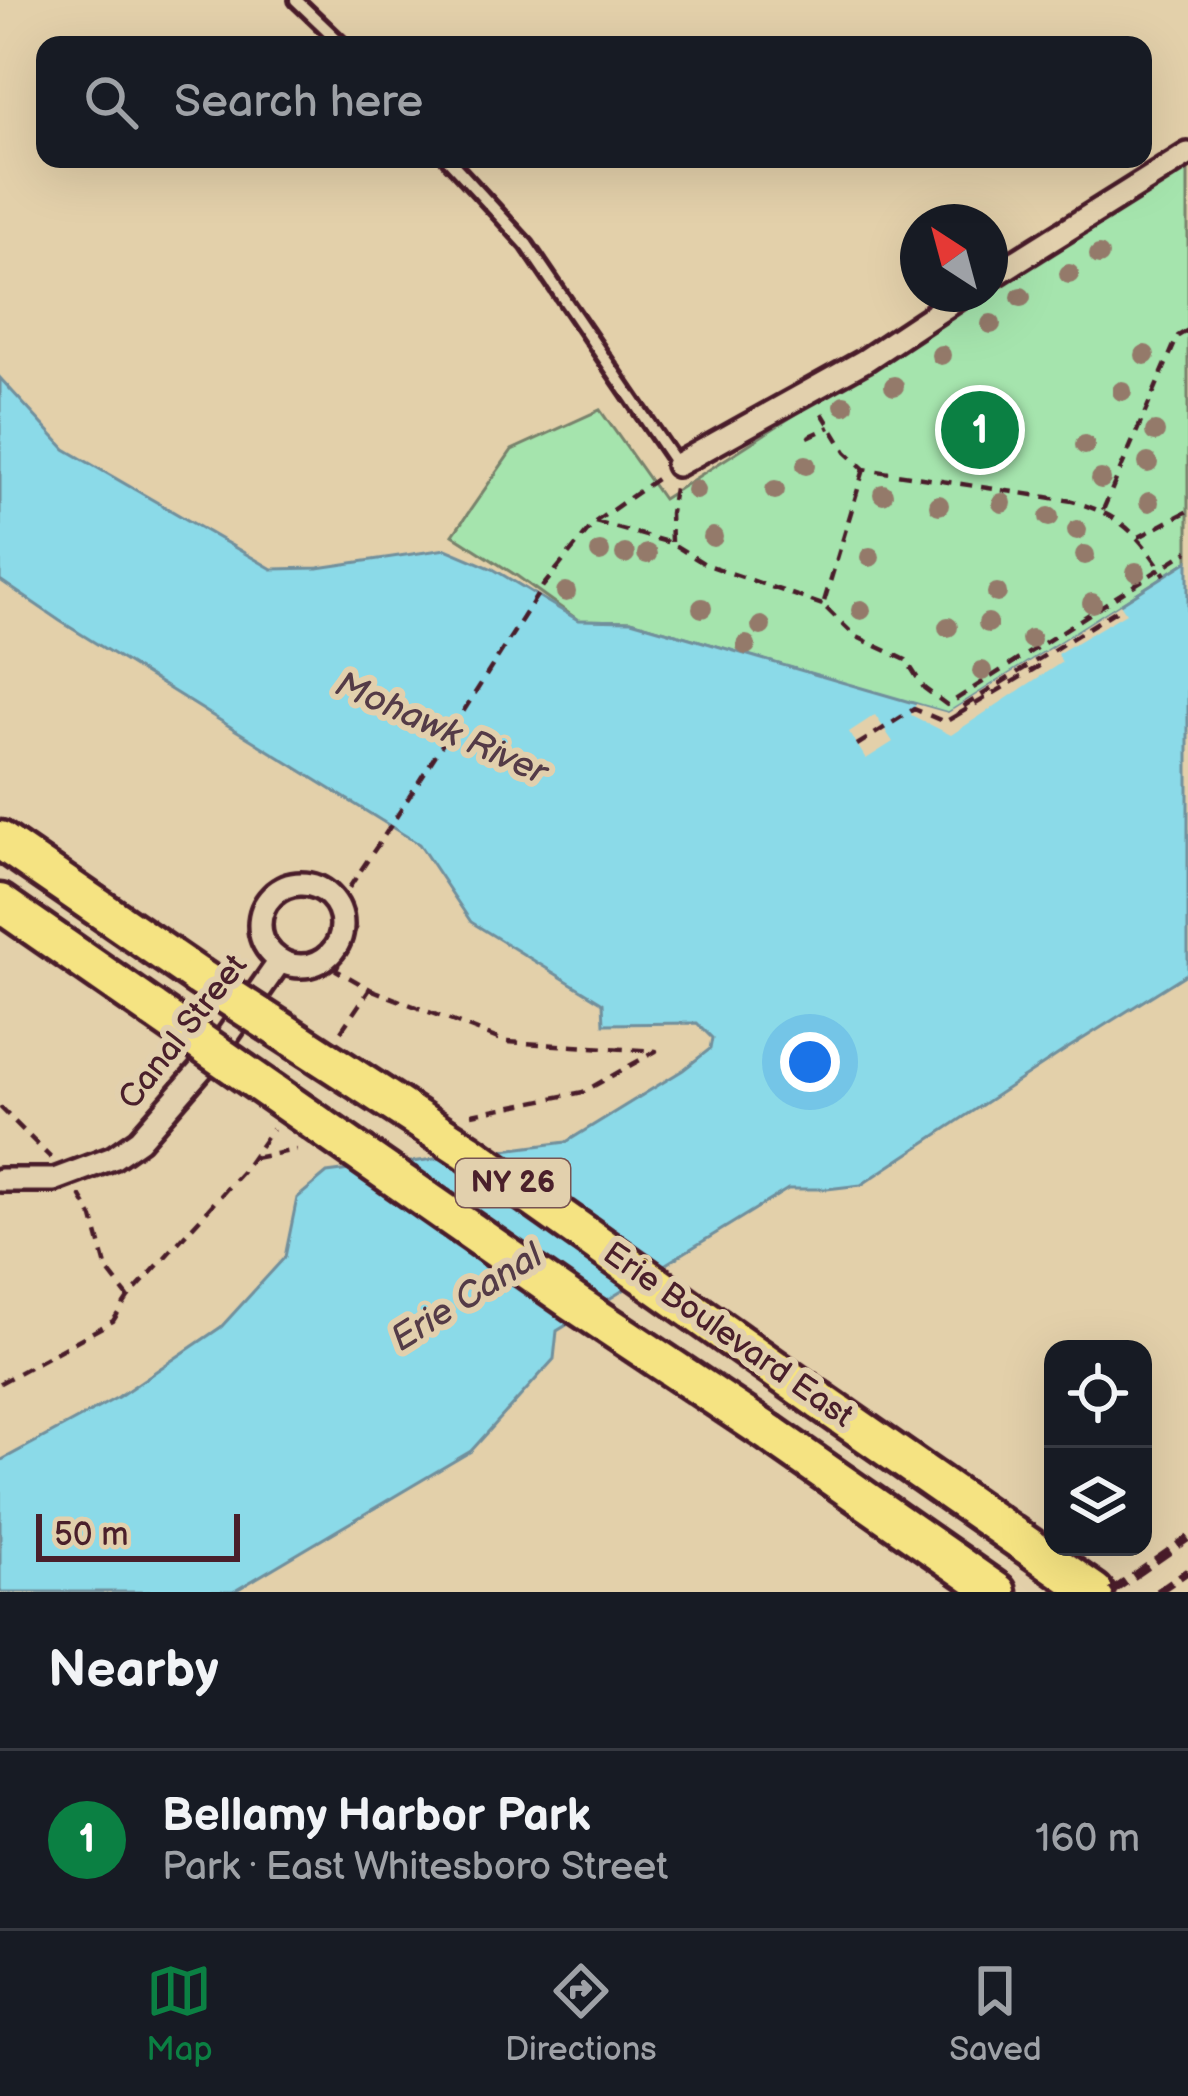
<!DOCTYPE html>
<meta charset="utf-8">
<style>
body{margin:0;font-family:"Balsamiq Sans",sans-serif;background:#20242c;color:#f1f3f6}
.controls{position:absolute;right:36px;bottom:36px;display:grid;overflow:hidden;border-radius:24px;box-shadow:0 12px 48px #0002}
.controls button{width:108px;height:108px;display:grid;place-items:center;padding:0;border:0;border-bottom:3px solid #363941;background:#171b24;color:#f1f3f6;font:60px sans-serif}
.compass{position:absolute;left:900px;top:204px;width:108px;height:108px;border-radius:50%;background:#171b24;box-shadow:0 12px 48px #0002;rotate:324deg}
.scale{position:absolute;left:36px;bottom:30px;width:204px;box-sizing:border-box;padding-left:12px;border:6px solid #4a1f2b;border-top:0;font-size:33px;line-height:42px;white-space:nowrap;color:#4a1f2b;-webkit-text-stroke:9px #e2d0ad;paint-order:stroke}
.you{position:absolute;left:810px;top:1062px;width:42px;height:42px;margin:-30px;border:9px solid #fff;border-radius:50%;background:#1a73e8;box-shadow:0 0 0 18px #1a73e833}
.badge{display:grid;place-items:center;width:78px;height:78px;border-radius:50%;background:#0b8043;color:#fff;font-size:39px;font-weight:700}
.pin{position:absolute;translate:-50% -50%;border:6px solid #fff;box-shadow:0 3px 12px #0006}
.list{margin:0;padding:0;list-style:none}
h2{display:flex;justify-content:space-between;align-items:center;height:156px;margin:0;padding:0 48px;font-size:51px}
h2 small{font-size:39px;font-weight:400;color:#9ea1a6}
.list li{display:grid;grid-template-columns:78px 1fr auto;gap:36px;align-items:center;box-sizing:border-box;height:180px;padding:0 48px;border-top:3px solid #363941}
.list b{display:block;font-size:45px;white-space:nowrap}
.list p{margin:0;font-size:39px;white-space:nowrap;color:#9ea1a6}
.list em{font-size:39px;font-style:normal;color:#9ea1a6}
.icon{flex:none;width:66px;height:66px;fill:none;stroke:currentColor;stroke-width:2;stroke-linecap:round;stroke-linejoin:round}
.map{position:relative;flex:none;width:1188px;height:1592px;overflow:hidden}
.search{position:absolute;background:#171b24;box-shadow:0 12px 48px #0002;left:36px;right:36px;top:36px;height:132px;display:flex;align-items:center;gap:30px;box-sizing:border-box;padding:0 42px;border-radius:24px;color:#9ea1a6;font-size:45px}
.sheet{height:336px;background:#171b24}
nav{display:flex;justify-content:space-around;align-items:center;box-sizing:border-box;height:168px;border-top:3px solid #363941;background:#171b24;font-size:33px;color:#9ea1a6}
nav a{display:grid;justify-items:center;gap:6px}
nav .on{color:#0b8043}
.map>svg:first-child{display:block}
</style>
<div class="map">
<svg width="1188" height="1592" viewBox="0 0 1188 1592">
<rect width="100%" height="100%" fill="#e3d0aa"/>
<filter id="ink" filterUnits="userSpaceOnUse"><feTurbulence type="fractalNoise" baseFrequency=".00833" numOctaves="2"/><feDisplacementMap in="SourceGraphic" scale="24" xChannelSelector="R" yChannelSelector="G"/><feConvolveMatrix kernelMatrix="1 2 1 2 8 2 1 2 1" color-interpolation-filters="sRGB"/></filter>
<g filter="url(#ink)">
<!-- green -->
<path fill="#a5e4ad" stroke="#78826c" stroke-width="3" d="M1188,162v399l-240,153 -317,-93 -53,-1 -61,-44 -64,-41 59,-85 88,-40 63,89 321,-205h6v-4z"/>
<!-- water -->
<path fill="#8bdae8" stroke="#718f9c" stroke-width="3" d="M0,378l65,71 207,120 46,-1 128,-19 47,20 85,51 53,1 317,92 240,-152v412l-123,77 -204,135 -34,4h-39l-231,142 -3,28 -83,92 -238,141h-233v-131l118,-64 103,-70 64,-70 12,-59 30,-25 239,-31 117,-72 27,-21 2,-11 -15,-15 -93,1 -1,-21 -132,-81 -52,-78 -359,-223 -60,-41z"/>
<!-- pier -->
<path fill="#e3d0aa" d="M1120,604l6,9 -69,41 5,8 -111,73 -40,-20 5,-11 32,9z
M875,715l18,27 -27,17 -17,-27z"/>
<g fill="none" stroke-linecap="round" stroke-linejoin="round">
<defs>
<path id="service" d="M296,0l47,45
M448,159l79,86 150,220"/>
<path id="minor" d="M990,278l198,-124
M677,465l187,-104 101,-67
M260 925a41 41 0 1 1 82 0a41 41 0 1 1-82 0Z
M0,1180h54l59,-22 26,-18 77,-88 64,-91"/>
<path id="trunk" d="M0,840l199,137
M0,903l154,107
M820,1401l274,191
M771,1434l226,158"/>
</defs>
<!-- service casing -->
<use href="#service" stroke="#4a1f2b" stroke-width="20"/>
<!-- minor casing -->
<use href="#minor" stroke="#4a1f2b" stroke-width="30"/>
<!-- trunk casing -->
<use href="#trunk" stroke="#4a1f2b" stroke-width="45"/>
<!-- path -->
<path stroke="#4a1f2b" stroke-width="4.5" stroke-dasharray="12 9" stroke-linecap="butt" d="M822,413l24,39 18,17 208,32c50,15 65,32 93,74
M808,437l22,-10
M864,469l-41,136 32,31 51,24 18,28 23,17 241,-154
M1103,510l75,-174 10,-6
M595,522l76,21 34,21 118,41
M1139,537l49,-26
M671,542l-1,-29 4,-25
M957,715l84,-50 -2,-3
M857,745l57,-36 31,13 12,-7 4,-7 156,-98
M370,989l136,53 150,9 -73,41 -111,22
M341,1031l29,-42 -34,-19 22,-46 -20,-20 50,-74 155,-244 52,-64 63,-44
M0,1107l51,51
M254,1158l42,-8
M80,1195l13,23 14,52 21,27
M0,1383l113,-62 15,-23 114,-126 30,-43"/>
<!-- service -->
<use href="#service" stroke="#e2d0ad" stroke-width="10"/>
<!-- minor -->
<use href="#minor" stroke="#e2d0ad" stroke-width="21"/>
<!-- trunk -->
<use href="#trunk" stroke="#f5e382" stroke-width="36"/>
<!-- rail -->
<path stroke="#4a1f2b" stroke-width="8" stroke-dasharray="18 9" stroke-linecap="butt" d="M1111,1592l77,-54
M1157,1592l31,-21"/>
<defs>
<path id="trunk-bridge" d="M199,977l268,174 353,250
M154,1010l419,292 198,132"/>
</defs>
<!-- trunk-bridge casing -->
<use href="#trunk-bridge" stroke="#4a1f2b" stroke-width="45" stroke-linecap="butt"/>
<!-- trunk-bridge -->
<use href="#trunk-bridge" stroke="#f5e382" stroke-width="36"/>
</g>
<!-- trees -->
<g fill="#947a6b">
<circle cx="1099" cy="255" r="10"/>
<circle cx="1069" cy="274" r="10"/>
<circle cx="1021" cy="297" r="10"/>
<circle cx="991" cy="324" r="10"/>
<circle cx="941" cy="355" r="10"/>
<circle cx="1145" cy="355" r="10"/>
<circle cx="894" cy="386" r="10"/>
<circle cx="1122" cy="391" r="10"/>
<circle cx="844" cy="405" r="10"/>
<circle cx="1155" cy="432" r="10"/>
<circle cx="1085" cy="445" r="10"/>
<circle cx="1148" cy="463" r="10"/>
<circle cx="806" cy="465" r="10"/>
<circle cx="1101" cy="479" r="10"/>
<circle cx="696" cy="490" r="10"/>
<circle cx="775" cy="490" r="10"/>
<circle cx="883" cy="494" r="10"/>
<circle cx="1149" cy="502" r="10"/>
<circle cx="1002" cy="503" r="10"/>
<circle cx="939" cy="505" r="10"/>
<circle cx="1049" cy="517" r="10"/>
<circle cx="1077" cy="530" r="10"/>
<circle cx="713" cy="537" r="10"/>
<circle cx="600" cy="552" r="10"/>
<circle cx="625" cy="554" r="10"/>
<circle cx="647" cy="554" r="10"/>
<circle cx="1085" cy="555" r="10"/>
<circle cx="870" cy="557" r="10"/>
<circle cx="1136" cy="572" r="10"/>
<circle cx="566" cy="592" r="10"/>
<circle cx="997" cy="593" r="10"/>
<circle cx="1092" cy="603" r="10"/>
<circle cx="702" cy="608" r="10"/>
<circle cx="861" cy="610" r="10"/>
<circle cx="988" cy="623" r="10"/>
<circle cx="761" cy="626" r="10"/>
<circle cx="948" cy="627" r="10"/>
<circle cx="1031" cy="639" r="10"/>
<circle cx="746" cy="645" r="10"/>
<circle cx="982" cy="671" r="10"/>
</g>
</g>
<g text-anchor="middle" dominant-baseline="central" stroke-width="12" stroke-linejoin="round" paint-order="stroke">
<!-- shield labels -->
<rect fill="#e2d0ad" stroke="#785452" stroke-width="3" x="456" y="1159" width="114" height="48" rx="9"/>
<g font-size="30" font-weight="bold" fill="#4a1f2b">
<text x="513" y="1183">NY 26</text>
</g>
<!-- street labels -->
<g font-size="33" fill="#4a1f2b" stroke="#e2d0ad">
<text transform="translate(183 1032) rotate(-52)">Canal Street</text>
<text transform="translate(728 1335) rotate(35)">Erie Boulevard East</text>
</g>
<!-- water labels -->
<g font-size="36" font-style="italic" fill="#543b47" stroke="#e2d0ad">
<text transform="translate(441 729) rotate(24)">Mohawk River</text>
<text transform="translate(467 1298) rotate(-32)">Erie Canal</text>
</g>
</g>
</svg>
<div class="controls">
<button><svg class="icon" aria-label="locate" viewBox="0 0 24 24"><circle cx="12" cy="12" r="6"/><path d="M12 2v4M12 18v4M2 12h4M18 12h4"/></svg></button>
<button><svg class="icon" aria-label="layers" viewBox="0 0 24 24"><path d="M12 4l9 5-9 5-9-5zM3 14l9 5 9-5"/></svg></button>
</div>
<svg class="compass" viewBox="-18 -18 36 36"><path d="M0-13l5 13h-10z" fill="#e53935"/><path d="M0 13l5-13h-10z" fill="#9ea1a6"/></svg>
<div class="scale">50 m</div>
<div class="you"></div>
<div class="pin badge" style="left:980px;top:430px">1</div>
<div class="search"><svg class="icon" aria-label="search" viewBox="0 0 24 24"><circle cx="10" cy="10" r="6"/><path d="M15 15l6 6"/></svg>Search here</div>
</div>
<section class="sheet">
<h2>Nearby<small></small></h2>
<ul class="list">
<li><span class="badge">1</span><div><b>Bellamy Harbor Park</b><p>Park · East Whitesboro Street</p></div><em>160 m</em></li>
</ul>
</section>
<nav>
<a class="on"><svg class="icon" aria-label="map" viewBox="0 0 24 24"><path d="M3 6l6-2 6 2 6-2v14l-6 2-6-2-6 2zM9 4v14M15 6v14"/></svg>Map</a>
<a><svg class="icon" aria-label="directions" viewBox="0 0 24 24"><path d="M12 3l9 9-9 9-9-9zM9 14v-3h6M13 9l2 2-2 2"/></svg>Directions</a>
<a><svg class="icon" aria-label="saved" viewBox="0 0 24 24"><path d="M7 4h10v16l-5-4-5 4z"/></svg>Saved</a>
</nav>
